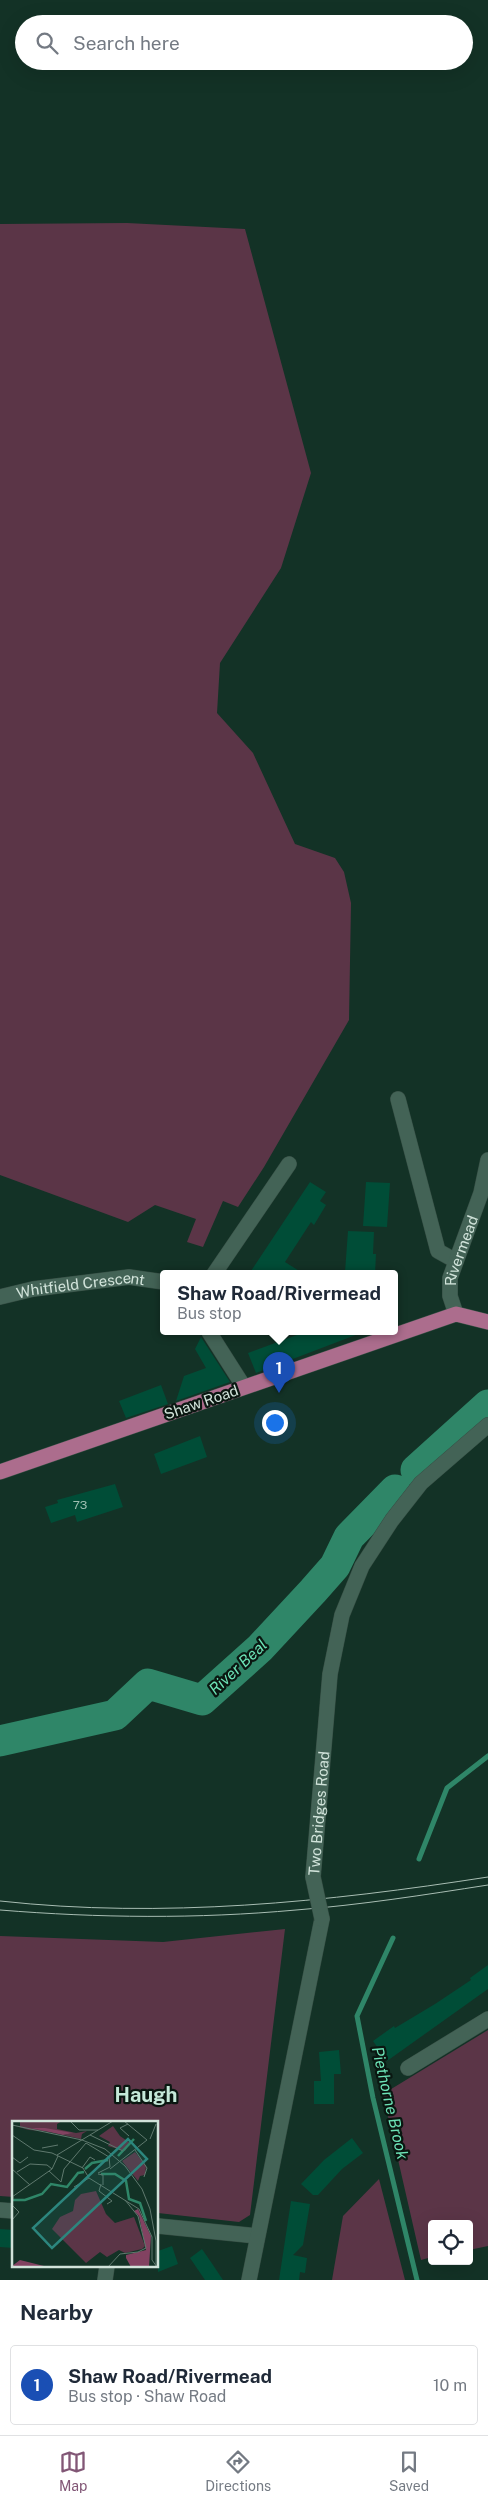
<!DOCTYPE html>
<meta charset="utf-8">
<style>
body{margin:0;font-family:"Public Sans",sans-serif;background:#f6f6f7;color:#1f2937}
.controls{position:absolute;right:15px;bottom:15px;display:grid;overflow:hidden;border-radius:5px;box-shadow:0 5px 20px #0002}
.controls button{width:45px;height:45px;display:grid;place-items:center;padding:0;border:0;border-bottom:1px solid #e0e1e3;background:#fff;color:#1f2937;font:25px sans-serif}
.you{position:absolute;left:274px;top:1422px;width:18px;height:18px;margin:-12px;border:4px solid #fff;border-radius:50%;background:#1a73e8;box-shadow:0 0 0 8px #1a73e833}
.badge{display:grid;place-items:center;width:32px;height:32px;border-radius:50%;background:#825776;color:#fff;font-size:16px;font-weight:700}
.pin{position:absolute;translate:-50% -41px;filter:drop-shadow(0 1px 2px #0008)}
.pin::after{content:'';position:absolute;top:26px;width:18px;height:15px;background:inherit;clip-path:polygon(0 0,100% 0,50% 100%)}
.popup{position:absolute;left:160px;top:1270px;width:238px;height:65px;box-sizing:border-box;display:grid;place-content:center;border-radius:5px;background:#fff;filter:drop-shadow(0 1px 4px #0005);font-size:16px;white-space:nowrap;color:#747a83}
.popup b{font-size:19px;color:#1f2937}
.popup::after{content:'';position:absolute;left:50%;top:100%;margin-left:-10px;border:10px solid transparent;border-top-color:#fff}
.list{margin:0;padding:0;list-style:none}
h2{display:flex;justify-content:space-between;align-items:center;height:65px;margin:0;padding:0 20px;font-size:21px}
h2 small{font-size:16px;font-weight:400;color:#747a83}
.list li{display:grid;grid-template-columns:32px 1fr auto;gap:15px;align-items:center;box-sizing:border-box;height:80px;margin:0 10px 10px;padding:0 10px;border:1px solid #e0e1e3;border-radius:5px}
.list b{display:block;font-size:19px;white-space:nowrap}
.list p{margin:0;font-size:16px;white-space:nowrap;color:#747a83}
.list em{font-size:16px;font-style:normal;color:#747a83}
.icon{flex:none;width:28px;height:28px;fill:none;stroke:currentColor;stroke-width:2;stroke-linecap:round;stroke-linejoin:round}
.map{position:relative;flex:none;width:488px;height:2280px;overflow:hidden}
.search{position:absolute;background:#fff;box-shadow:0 5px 20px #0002;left:15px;right:15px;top:15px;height:55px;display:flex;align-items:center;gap:12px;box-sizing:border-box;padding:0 18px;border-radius:28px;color:#747a83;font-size:19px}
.sheet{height:155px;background:#fff}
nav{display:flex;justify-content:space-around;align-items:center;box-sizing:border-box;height:70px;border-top:1px solid #e0e1e3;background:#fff;font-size:14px;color:#747a83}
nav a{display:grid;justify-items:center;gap:2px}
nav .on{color:#825776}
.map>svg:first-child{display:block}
</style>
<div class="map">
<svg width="488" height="2280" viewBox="0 0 488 2280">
<rect width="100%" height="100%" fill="#133226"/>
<!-- green -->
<path fill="#5b3547" d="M127,223l118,6 66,244 -30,95 -61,95 -3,50 36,40 42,91 40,14 9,14 7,31 -2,117 -85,147 -26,40 -15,-6 -20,46 -16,-5 9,-23 -41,-14 -27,17 -128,-47v-951z
M285,1929l-35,286 -11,7 -81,-9v-91h-144v75l-14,-1v-260l163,6z
M488,2030v216l-19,4v-26h-37v33l-11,3 -38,-166z
M379,2179l26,101h-73l11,-64z"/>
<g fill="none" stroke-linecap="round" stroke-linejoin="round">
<!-- stream -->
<path stroke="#2f8668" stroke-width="5" d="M419,1859l28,-71 41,-32
M393,1938l-36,78 16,82 44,182"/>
<!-- river -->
<path stroke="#2f8668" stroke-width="31" d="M416,1470l72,-65
M0,1741l115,-26 33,-31 54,16 58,-52 53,-57 22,-25 14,-29 46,-47"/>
</g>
<!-- building -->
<path fill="#004d37" d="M310,1182l16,10 -6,9 6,4 -12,20 -3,-3 -26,40 19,12h-55z
M366,1182l24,1 -3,44 -24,-1z
M348,1231l26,1 -1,22h3l-1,20 -30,-2z
M305,1332l56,1 -105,40 -8,-20z
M201,1337l29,45 -54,19 8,-25 22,-8 -11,-19z
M161,1385l7,19 -42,14 -7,-17z
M200,1436l7,21 -46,17 -7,-20z
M115,1484l8,23 -46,15 -2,-7 -24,8 -6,-16 13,-4 -1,-3z
M488,1965v24l-101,72 -14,-20 21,-15 1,2 40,-24 36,-24 -1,-2z
M339,2050l2,24h-7v30h-20v-23h7l-2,-29z
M352,2138l11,15 -21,16 -24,26h-5l-12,-11 23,-24z
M291,2201l19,3 -7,41 -10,10 14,3 -2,15 -5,-1 -1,8h-20z
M0,2229l14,1v18l-14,-1z
M172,2246l6,18 -20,8v-21z
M202,2249l11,16 10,15h-18l-15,-22z"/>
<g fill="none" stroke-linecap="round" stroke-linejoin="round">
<defs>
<g id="street">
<path d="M398,1099l40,152 18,10"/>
<path d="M214,1274l75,-110"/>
<path id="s1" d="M0,1297l33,-8 96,-12 35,5"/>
<path id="s2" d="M456,1314l-6,-18v-18l31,-85 7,-33"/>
<path d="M209,1332l35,55"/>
<path id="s3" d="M313,1877l17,-203 12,-59 20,-49 30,-46 29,-37 67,-58"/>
<path d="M408,2068l80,-49"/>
<path d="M0,2210l14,1"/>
<path d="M158,2226l99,10"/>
<path d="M105,2280l2,-14"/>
<path d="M249,2280l73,-361"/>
</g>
<path id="primary" d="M0,1472l456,-158 32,8"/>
</defs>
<!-- street casing -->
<use href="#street" stroke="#364e44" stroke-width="16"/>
<!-- primary casing -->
<use href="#primary" stroke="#364e44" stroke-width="16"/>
<!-- street -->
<use href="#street" stroke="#436356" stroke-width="15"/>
<!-- primary -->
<use href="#primary" stroke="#ac6d8d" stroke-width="15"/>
<!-- tram -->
<path stroke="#a8bdb3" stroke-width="1" d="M0,1901c163,18 327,1 488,-24
M0,1910c99,8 197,9 296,0 64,-5 128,-15 192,-25"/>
<defs>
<path id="street-bridge" d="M313,1877l9,42"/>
</defs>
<!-- street-bridge casing -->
<use href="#street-bridge" stroke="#364e44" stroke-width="16" stroke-linecap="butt"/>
<!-- street-bridge -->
<use href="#street-bridge" stroke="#436356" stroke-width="15"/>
</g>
<g text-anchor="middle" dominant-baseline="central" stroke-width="4.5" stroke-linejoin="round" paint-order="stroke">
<!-- number labels -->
<g font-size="12" fill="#9dbeb1">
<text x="80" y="1505">73</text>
</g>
<!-- street labels -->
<g font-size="15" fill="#d1e3da" stroke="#0a1711">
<text stroke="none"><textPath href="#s2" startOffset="66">Rivermead</textPath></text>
<text stroke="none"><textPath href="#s1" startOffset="82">Whitfield Crescent</textPath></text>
<text transform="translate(201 1402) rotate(-19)">Shaw Road</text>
<text stroke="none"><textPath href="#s3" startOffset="64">Two Bridges Road</textPath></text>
</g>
<!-- water labels -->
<g font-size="16" font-style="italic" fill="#6ce2b6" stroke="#0a1711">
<text transform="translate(238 1667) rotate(-43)">River Beal</text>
<text transform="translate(390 2103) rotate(77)">Piethorne Brook</text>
</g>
<!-- district labels -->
<g font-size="20" font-weight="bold" fill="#c5e9d9" stroke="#0a1711">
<text x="146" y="2095">Haugh</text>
</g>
</g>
<!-- overview -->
<g transform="translate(12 2121)">
<rect width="146" height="146" fill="#133226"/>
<path d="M8,0h42l-5,3v5l19,4 11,-2 -5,3 -1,5 -18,-4 9,-2 -43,-3 -17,-5 8,2zM101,5l7,10 10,7 -5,8 -17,-5 2,-4 -11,-6zM123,31l11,14 -1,9 -5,1 -2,5 -16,-20zM84,70l10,23 9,9 19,-6 11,29 -3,3 -17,4 -6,-3 -12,7 -7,-5 -14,11 -34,-34 8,-12 13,-6 2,-11 6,-6z" fill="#5b3547"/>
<path d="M19,7h14l28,5 -10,2zM126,88l13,27 -2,31h-18l-5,-9v-3l20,-5 -7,-34 -5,-5zM8,139l28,7h6l-42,-1z" fill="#824261"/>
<path fill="none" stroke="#2f8668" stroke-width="2.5" d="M106,35l16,-17M73,48l7,-6 16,-3M89,53h14l11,7 3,18 11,4 6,18M0,79h13l17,-6 9,-10 16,3 11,-14 6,-1"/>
<path fill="none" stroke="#5f796e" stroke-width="1" d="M58,0l9,9h19M112,0l23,19M116,3l-8,4 9,8M0,4l70,15 23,9 20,17 17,23 8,20 6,32v26M0,14l22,15 18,3 31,15 6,10 50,31 13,28v23l5,7M78,14l33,16M138,18l6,-15M30,27l16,-3M123,29l12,18 -3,9M45,34l56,-34M0,36l8,6 8,-6M70,47l8,-11 5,3M0,48l18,16M98,48l37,-29M37,50l12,11 3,-13 22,-26 23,14 1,10 -12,6M5,51l13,-8 17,1 5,4M86,53l5,1v10M89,63l-2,7 13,10 -5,3M62,66l15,-9M0,76l40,-28 6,-13M0,99l7,-8 -7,-7 1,-8M96,146l12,-13 18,-2 8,-4 -8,-32 -13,-16"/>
<path fill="#2c867e" fill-opacity="0.15" stroke="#2c867e" stroke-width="2.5" d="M116,18l19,20 -95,89 -19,-20z"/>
<rect width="146" height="146" fill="none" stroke="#d1e3da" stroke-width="2.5"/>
</g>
</svg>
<div class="controls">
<button><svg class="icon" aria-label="locate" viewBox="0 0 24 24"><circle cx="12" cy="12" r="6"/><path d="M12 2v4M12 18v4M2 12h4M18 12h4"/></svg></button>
</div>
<div class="you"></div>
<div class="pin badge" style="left:279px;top:1393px;background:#1a4fb4">1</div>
<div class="popup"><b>Shaw Road/Rivermead</b>Bus stop</div>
<div class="search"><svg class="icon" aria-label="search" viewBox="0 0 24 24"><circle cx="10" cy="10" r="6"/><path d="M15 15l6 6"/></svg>Search here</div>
</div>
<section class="sheet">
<h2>Nearby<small></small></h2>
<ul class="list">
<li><span class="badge" style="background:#1a4fb4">1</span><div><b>Shaw Road/Rivermead</b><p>Bus stop · Shaw Road</p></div><em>10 m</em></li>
</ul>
</section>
<nav>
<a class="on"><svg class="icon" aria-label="map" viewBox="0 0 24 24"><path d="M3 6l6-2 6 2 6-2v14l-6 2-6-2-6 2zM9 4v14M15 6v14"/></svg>Map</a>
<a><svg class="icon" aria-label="directions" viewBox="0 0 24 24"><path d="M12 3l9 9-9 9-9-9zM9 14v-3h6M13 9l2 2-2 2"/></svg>Directions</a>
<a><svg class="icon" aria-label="saved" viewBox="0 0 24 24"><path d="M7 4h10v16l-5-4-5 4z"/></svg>Saved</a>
</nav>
